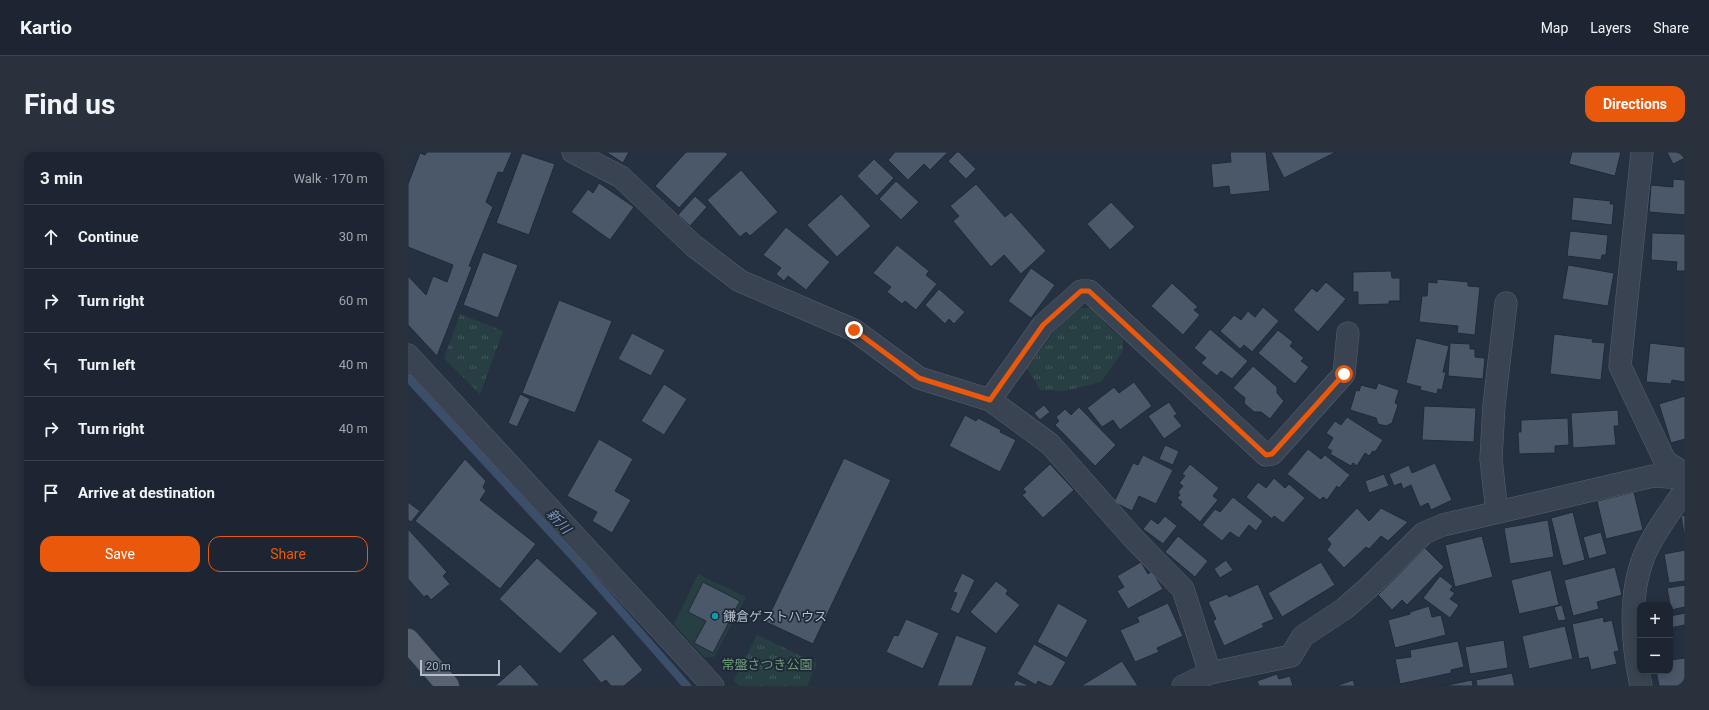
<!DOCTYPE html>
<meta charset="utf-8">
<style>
body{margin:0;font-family:Roboto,"Noto Sans JP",sans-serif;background:#29313d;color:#f1f3f6}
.controls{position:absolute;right:12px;bottom:12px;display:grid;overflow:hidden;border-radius:8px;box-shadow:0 2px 10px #0003}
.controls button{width:36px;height:36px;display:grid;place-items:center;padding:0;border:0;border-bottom:1px solid #3a424d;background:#1c2531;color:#f1f3f6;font:20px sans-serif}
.scale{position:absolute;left:12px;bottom:10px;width:80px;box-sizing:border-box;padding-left:4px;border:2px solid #b6becb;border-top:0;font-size:11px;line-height:14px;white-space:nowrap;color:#b6becb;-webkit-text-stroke:3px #1e2836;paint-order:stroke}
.stop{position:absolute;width:12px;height:12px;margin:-9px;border:3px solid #ea580c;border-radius:50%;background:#fff}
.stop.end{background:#ea580c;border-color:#fff;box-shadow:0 1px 4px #0008}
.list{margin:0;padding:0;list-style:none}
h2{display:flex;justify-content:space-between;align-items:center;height:52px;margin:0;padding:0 16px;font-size:17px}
h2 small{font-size:13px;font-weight:400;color:#a0a5ab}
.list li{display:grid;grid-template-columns:26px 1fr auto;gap:12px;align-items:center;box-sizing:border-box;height:64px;padding:0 16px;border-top:1px solid #3a424d}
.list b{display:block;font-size:15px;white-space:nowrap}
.list em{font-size:13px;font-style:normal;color:#a0a5ab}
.actions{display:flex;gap:8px;padding:12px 16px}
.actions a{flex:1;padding:9px 0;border:1px solid #ea580c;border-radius:12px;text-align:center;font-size:14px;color:#ea580c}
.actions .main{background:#ea580c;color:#fff}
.icon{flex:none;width:22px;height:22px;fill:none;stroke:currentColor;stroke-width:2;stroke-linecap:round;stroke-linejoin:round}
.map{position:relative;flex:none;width:1277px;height:534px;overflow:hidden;border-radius:12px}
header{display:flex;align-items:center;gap:24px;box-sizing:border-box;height:56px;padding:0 20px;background:#1c2531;border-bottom:1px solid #3a424d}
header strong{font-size:19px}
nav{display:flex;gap:22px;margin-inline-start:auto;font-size:14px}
.intro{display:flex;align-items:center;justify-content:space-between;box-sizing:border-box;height:96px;padding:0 24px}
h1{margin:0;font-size:28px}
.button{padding:10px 18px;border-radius:12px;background:#ea580c;color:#fff;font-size:14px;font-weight:700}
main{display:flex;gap:24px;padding:0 24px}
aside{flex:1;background:#1c2531;border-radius:12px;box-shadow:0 2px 10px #0003}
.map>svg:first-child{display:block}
</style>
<header>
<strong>Kartio</strong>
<nav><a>Map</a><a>Layers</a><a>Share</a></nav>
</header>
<div class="intro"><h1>Find us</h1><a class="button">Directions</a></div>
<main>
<aside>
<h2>3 min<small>Walk · 170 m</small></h2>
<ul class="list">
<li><svg class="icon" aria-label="ahead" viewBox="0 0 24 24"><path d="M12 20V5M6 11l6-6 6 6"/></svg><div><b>Continue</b></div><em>30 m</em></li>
<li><svg class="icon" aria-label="right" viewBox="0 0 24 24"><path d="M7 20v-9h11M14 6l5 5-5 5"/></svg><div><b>Turn right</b></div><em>60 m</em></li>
<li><svg class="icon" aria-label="left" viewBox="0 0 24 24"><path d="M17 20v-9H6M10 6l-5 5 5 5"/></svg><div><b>Turn left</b></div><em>40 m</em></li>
<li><svg class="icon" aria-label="right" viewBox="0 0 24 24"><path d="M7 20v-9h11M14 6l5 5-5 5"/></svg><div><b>Turn right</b></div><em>40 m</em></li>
<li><svg class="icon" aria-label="arrive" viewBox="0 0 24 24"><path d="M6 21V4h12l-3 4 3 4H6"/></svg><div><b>Arrive at destination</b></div></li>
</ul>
<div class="actions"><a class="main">Save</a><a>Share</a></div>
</aside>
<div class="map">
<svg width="1277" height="534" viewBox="0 0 1277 534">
<defs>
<pattern id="park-tufts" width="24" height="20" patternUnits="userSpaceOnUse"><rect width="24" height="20" fill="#273f42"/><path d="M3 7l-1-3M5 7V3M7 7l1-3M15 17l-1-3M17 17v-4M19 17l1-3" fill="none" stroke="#44595c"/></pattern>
</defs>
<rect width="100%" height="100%" fill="#253141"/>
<!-- green -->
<path fill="#273f42" d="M290,422l48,23 -32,60h-10l-30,-33z"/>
<!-- park -->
<path fill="url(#park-tufts)" d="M670,156h14l17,19 14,12v12l-22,31 -36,9 -25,-1 -13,-22 28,-38z
M52,162l43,17 -23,63 -36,-36z
M349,483l60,28 -10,23h-68l-5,-6z"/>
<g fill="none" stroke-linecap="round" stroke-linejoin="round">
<!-- stream -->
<path stroke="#3b4e6a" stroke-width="8" d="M0,226l169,183 110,125"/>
</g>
<!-- building -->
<path fill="#4b586a" stroke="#202a38" d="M19,0h85l-9,21 -5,-1 -12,30 7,5 -24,59 3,1 -35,89 -29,-31v-49l18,19 7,-19 14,6 6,-17 -45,-18v-63l12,-31 5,2z
M198,0h23l-6,11z
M278,0h39l3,2 -49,54 -24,-22z
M487,0h53l-18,18 -6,-6 -16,16 -20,-20z
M549,0h2l17,17 -10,10 -18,-18z
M822,0h36l4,39 -40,4 -1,-9 -16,2 -2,-24 20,-2z
M863,0h65l-52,26z
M1164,0h49l-6,24 -46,-12z
M1259,0h18v6l-12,6z
M114,1l33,11 -26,71 -33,-12z
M466,7l20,19 -17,18 -20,-20z
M333,18l37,42 -28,24 -4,-4 -6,5 -33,-37z
M1265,27l12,1v35l-36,-3 2,-27 22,2z
M488,29l23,21 -18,18 -22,-21z
M191,31l35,24 -24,33 -39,-28 17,-23 5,4z
M568,32l29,33 6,-5 35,39 -25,23 -17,-19 -13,12 -38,-46 6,-5 -9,-10z
M433,42l30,32 -34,31 -30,-32z
M287,44l12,11 -17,19 -12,-11z
M1165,45l38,4 -1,3h4l-2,21 -41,-5z
M703,50l24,25 -25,23 -23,-26z
M378,75l44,35 -24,28 -18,-14 -4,5 -8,-7 5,-6 -18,-13z
M1162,79l38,4 -2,20h-4l-1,5 -34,-4z
M1244,81l33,1v37h-9l1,-9 -26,-2z
M489,93l32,26 -3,4 11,9 -21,26 -11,-9 -3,3 -15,-12 4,-5 -18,-14z
M75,100l35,13 -20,53 -35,-13z
M1160,113l46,8 -6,33 -46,-7z
M623,116l24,17 -24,33 -23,-17z
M983,119l1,7h8v23h-11v3l-31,1v-13h-5v-20z
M1029,127l31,3v4l12,1 -5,48 -18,-2 1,-7 -39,-4 3,-26h5l1,-14 9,1z
M918,130l20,17 -28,33 -25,-22 19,-22 5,4z
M764,131l26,24 -4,3 6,5 -17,20 -32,-29z
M531,137l26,23 -11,12 -5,-5 -4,5 -20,-19z
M151,148l53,21 -37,92 -53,-20z
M855,155l16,14 -27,31 -8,-7 -4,4 -20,-18 14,-16 7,5 7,-9 7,6z
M802,177l38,32 -16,18 -11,-8 -4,5 -16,-13 5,-5 -12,-10z
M870,178l15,12 -3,4 14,12 -3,3 8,6 -14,17 -37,-31z
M224,181l33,17 -14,26 -33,-17z
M1146,182l39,5 -1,3 13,1 -4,37 -51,-6z
M1008,186l33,8 -6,26h3l-4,18 -4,-1 -1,5 -17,-4 1,-3 -15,-4z
M1042,191l20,1v5h5v8l10,1 -2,21 -35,-3z
M1242,191l35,4v35l-13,-2 -1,4 -25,-2z
M845,214l24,21v6l7,8 -14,18 -9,-7h-7l-10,-9 1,-5 -12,-10z
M726,230l18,24 -32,24 -7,-10 -11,7 -15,-19 27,-21 5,6z
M970,231l21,7 -4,13 3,2 -6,18 -6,3 -8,-2 -2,-6 -26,-8 6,-20 3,1 2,-6 15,4z
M256,232l23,15 -23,36 -23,-14z
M112,242l10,5 -13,28 -9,-4z
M1277,244v43l-14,4 -12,-39z
M761,250l8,12 -3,2 8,10 -18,13 -16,-23z
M636,253l6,7 -10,8 -6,-7z
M1016,254l52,2 -2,34 -52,-2z
M671,255l37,38 -21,21 -40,-41 4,-4 -3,-4 9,-8 6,6z
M1210,258l1,16h-5l2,19 -43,3 -2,-35z
M557,263l11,6 2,-3 23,12 -1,2 16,8 -16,32 -51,-26z
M939,265l36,23 -8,12 -2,-1 -4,5 -4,-3 -8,13 -4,-3 -2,3 -21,-12 2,-3 -5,-3 6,-10 -7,-5 9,-12 6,4z
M1160,266l1,27 -14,1v7l-36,1 -1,-22h3v-12z
M191,287l34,20 -18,32 16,9 -19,33 -20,-12 5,-9 -30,-16z
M757,293l14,6 -6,14 -14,-6z
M900,297l13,10 4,-4 25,20 -11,13 -2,-2 -10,14 -4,-3 -3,3 -33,-26z
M735,303l30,15 -17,34 -17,-8 -7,15 -18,-9 19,-39 5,2z
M436,306l47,22 -78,164 -47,-22z
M57,307l21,22 -3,6 3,4 -6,9 56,44 -36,45 -85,-68z
M1027,311l17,37 -21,10 -3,-7 -8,4 -9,-22 -8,4 -2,-6 -7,3 -5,-12 20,-9 3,8z
M642,312l24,26 -31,28 -21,-23 4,-3 -3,-3z
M782,312l29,24 -6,8 5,4 -18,22 -20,-17 2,-3 -5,-4 3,-3 -2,-3 5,-6 -4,-3 6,-7 -3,-2z
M976,322l5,12 -20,7 -4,-12z
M866,326l11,10 4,-4 16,14 -22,25 -9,-7 -2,3 -26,-22 12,-15 8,6z
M1226,340l9,38 -37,9 -9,-38z
M825,345l30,24 -7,10 -7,-6 -10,13 -9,-6 -8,9 -20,-16 13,-16 5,3z
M0,350l12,9 -9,11 -3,-2z
M949,356l12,13 12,-13 27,14 -20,19 -7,-5 -12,13 -3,-2 -22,21 -17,-18 4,-6 -4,-5z
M1165,360l12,48 -22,6 -12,-48z
M1277,363v19h-1l-3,-18z
M757,364l12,10 -14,18 -20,-15 8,-10 7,5z
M1140,368l6,37 -44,7 -6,-36z
M0,377l39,43 -4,4 7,8 -19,16 -4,-5 -3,2 -16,-18z
M1193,380l6,22 -18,5 -6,-22z
M770,384l30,25 -13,16 -30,-25z
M1074,384l11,41 -38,10 -10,-42z
M1017,396l19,19 -37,38 -5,-5 -10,10 -14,-15z
M1277,398v31l-16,2 -5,-29z
M129,406l61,55 -38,41 -61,-55z
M818,408l7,10 -13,8 -6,-9z
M733,410l7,12 4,-3 11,18 -35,20 -11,-18 7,-4 -7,-11z
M913,410l14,23 -53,32 -14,-24z
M1207,415l7,28 -25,7 2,7 -26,7 -9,-36z
M1143,418l8,35 -40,9 -8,-34z
M554,421l13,7 -16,34 -9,-4 7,-17 -4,-1z
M1032,424l13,10 -3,4 5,3 -5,6 9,6 -9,13 -27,-20z
M588,429l12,9 -2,4 14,11 -24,29 -26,-22z
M295,430l37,19 -27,52 -19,-10 12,-22 -18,-9z
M850,432l16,35 -12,5 2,3 -40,19 -11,-25 3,-2 -8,-17 19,-8 2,3z
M1277,433v22l-14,3 -4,-22z
M650,451l30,17 -21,38 -30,-16z
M760,451l15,33 -26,12 2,4 -24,10 -15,-32 19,-8 -2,-5z
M1154,453l4,15 -8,1 -4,-14z
M1021,454l3,11 9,-2 5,20 -51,13 -7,-28 22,-6v-2z
M1277,461v12l-15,3v-12z
M1195,465l1,5 8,-2 7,31 -5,1 3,12 -26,6 -3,-13 -9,2 -7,-35z
M498,467l33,14 -16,36 -37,-17 8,-17 4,1z
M1157,474l8,33 -44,10 -7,-33z
M205,482l30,36 -19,16h-13l-5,-6 -5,3 -19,-23z
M548,483l31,12 -15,39h-35z
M1096,488l4,28 -38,6 -5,-27z
M1050,489l6,26 -13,3v3l-51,11 -5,-25 16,-2 -1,-7z
M626,492l32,18 -14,24h-4l-10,-5 -2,4 -19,-11z
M1277,506v28h-26l-3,-15h14v-11z
M714,509l16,25h-57z
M112,512l20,22h-45z
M1104,521l3,13h-38l-1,-6z
M869,522l2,5 11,-3 3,10h-34l-2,-5z
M608,528l14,6h-17z
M945,528l2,6h-19z
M1064,528l1,6h-30z"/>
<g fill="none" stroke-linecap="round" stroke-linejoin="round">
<defs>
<path id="minor" d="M165,0l48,25 73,69 46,35 114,49 65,48 71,22 60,44 84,95 49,50 27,84
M1234,0l-22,214 45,95 20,13
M0,203l305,331
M582,248l53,-75 38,-34h8l177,164 6,-1 72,-80 4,-41
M1089,360l-6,-53 3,-54 12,-102
M775,534l27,-13 81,-17 12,-20 41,-27 24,-21 56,-55 19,-8 210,-49 32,2
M1233,534c-9,-42 -13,-90 3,-130 10,-24 27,-45 41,-66"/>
<path id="major" d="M0,488l40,46"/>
</defs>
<!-- minor casing -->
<use href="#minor" stroke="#57616e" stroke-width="23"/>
<!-- major casing -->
<use href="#major" stroke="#434c5a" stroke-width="23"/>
<!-- minor -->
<use href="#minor" stroke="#3a4351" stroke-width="22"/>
<!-- major -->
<use href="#major" stroke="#586271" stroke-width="22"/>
</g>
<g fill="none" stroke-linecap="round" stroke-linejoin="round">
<!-- route -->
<path stroke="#ea580c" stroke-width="5" d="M446,178l65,48 71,22 53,-75 38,-34h8l177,164 6,-1 72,-80"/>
</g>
<!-- markers -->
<circle fill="#0f9aa8" stroke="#1e2836" stroke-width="1.5" cx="307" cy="464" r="4"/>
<g text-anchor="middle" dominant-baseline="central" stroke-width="3.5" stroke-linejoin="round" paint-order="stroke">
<!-- poi labels -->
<g font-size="13" fill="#b6becb" stroke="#1e2836" text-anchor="start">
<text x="315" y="464">鎌倉ゲストハウス</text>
</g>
<!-- park labels -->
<g font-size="13" fill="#6d9c78" stroke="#1e2836">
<text x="359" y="512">常盤さつき公園</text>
</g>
<!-- water labels -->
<g font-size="14" font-style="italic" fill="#7d94b2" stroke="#1e2836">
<text transform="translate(151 369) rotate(47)">新川</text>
</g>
</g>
</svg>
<div class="controls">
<button>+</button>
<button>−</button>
</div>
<div class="scale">20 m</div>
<div class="stop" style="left:936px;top:222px"></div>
<div class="stop end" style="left:446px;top:178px"></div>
</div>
</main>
